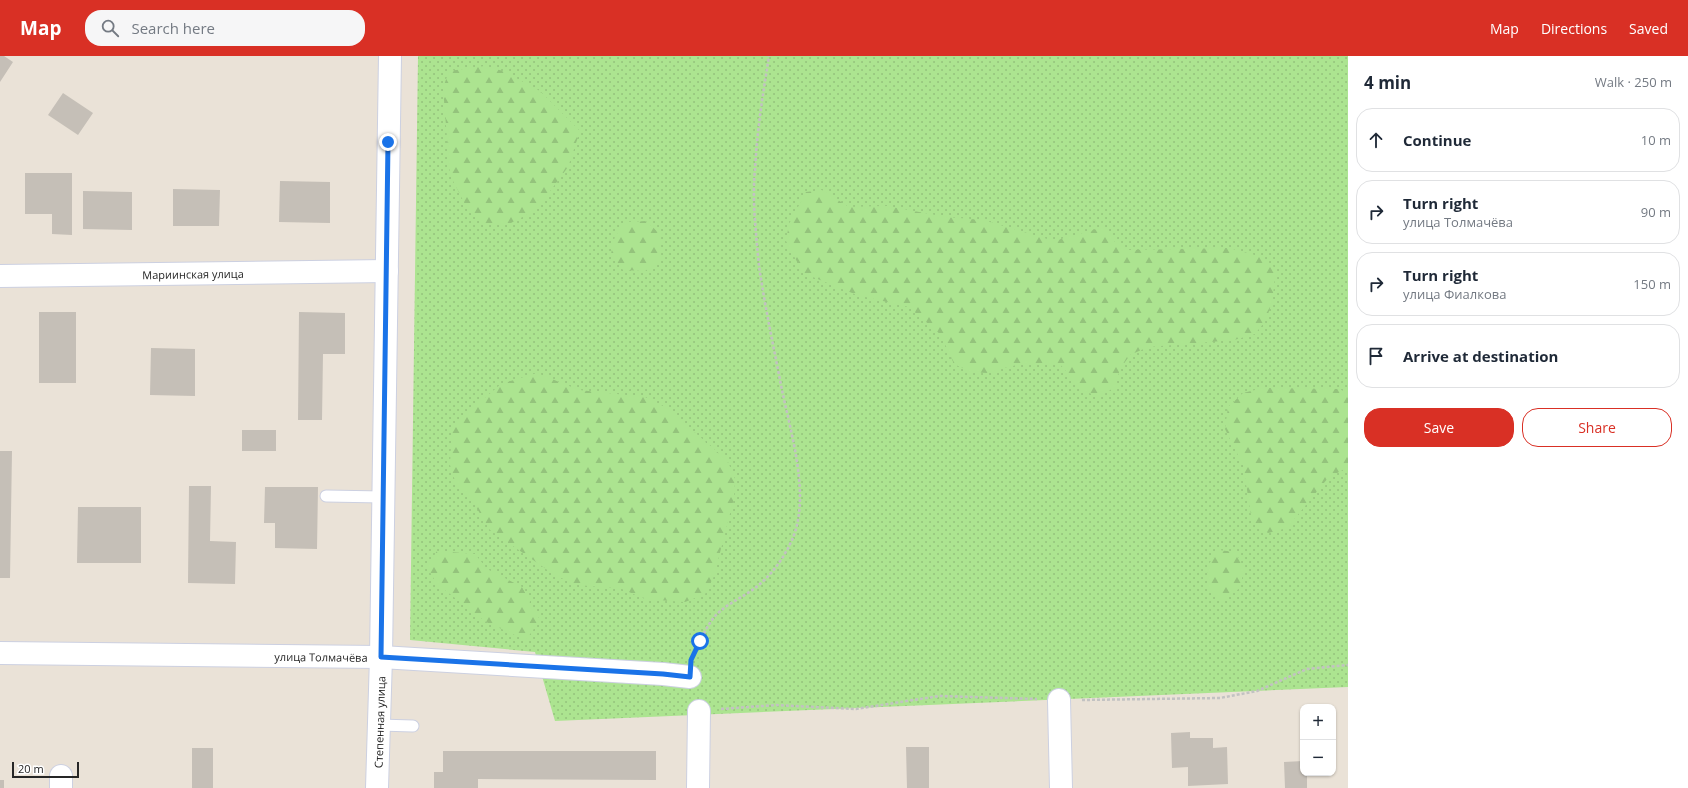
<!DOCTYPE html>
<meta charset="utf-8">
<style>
body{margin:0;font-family:"Open Sans",sans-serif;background:#f6f6f7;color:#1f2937}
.controls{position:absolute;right:12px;bottom:12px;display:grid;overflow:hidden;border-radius:8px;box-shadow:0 1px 3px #0004}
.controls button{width:36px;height:36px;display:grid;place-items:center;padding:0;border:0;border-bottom:1px solid #e0e1e3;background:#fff;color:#1f2937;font:20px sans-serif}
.scale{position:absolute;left:12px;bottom:10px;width:67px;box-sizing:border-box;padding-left:4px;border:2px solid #262626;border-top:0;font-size:11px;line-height:14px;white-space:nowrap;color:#262626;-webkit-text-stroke:3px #fff;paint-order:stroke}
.stop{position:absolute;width:12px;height:12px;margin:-9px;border:3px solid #1a73e8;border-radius:50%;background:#fff}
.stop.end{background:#1a73e8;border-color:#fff;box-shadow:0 1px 4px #0008}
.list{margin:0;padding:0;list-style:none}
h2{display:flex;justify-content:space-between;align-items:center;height:52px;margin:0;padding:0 16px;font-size:17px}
h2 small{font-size:13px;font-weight:400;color:#747a83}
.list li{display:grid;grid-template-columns:26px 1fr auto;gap:12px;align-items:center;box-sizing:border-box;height:64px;margin:0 8px 8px;padding:0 8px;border:1px solid #e0e1e3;border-radius:16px}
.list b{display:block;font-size:15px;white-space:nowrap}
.list p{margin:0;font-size:13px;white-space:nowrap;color:#747a83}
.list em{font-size:13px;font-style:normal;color:#747a83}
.actions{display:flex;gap:8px;padding:12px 16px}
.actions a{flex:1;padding:9px 0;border:1px solid #d93025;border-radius:16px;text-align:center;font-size:14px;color:#d93025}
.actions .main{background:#d93025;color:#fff}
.icon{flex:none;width:22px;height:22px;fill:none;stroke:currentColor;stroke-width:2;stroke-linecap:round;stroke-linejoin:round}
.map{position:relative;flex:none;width:1348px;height:732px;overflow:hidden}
header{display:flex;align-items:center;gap:24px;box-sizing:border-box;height:56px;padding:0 20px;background:#d93025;color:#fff}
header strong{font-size:19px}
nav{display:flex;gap:22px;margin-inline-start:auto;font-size:14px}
.search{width:280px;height:36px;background:#f6f6f7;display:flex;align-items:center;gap:10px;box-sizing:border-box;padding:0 14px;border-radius:16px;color:#747a83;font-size:15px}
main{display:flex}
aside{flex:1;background:#fff}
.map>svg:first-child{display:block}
</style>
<header>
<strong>Map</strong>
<div class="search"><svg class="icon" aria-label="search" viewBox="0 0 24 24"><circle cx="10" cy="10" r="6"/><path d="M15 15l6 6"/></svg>Search here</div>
<nav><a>Map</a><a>Directions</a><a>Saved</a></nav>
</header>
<main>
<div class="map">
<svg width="1348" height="732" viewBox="0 0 1348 732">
<defs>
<pattern id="grass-dots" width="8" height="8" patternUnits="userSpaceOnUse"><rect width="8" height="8" fill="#ace490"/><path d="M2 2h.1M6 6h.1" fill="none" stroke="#94c37c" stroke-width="1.8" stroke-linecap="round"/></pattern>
<pattern id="forest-firs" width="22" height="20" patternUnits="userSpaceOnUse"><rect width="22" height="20" fill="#ace490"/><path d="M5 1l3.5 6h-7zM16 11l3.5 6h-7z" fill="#94c37c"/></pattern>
</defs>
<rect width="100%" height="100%" fill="#eae2d7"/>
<!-- grass -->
<path fill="url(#grass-dots)" d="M418,0h930v631l-793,34 -20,-69 -125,-12z"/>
<!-- forest -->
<path fill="url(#forest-firs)" d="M485,10l18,5 37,20 40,40 -12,36 -32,43 -27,14h-22l-18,-12 -19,-37 -7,-87 6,-17z
M822,134l27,17 38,-1 59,11 37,3 71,21 50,-14 10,14 14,9 101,-2 33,9 14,12 -4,33 -6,18 -11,14 -21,6 -86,7 -18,8 -10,14 -5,18 -16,10 -17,-7 -23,-27h-36l-36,10 -16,-1 -17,-8 -13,-29 -32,-28 -52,-12 -54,-22 -17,-32 3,-17 17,-32z
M646,165l13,12 2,27 -16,11 -22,-1 -12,-16 4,-18 12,-14z
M537,317l42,17 66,7 20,10 48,41 15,14 7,17 -1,19 -20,78 -9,18 -20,8 -40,-3 -23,-10 -43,-4 -23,-9 -66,-46 -20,-33 -14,-13 -6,-19 2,-39 49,-42z
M1263,332l76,1 9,4v74l-20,11 -41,50 -19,5 -16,-12 -9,-56 -18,-36 3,-22 15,-14z
M1218,494l18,2 8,17 -4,19 -18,13 -14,-15 -1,-19z
M437,495l38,3 12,15 35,18 18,33 -14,20 -40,-18 -49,-38 -10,-17z"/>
<!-- building -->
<path fill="#c5bfb7" d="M0,0h4l9,6 -13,20z
M63,37l30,20 -15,22 -30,-20z
M25,117h47v62l-20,-1v-20h-27z
M280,125l50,1v41l-51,-1z
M173,133l47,1 -1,36h-46z
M83,135l49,1v38l-49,-1z
M39,256h37v71h-37z
M299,256l46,1v41h-22l-1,66h-24z
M151,292l44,1v47l-45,-1z
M242,374h34v21h-34z
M0,395h12l-2,127h-10z
M189,430h22l-1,55 26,1 -1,42 -47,-1z
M265,431h53l-1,62 -42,-1v-25h-11z
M78,451h63v56h-64z
M1190,676v6h23v10l14,-1 1,37 -40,2v-19l-16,1 -1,-35z
M906,691h23v41h-22z
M192,692h21v40h-21z
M443,695h213v29l-178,-1v9h-44v-16h9z
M1303,705v12h4v15h-22l-1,-26z
M0,724h4v8h-4z"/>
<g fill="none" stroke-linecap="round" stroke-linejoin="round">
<defs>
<path id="service" d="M326,440l57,1
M379,669l34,1"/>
<g id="minor">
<path id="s1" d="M0,220l387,-5"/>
<path id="s2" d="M0,597l381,4 282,17 27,3"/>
<path d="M1059,644l2,88"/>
<path d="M61,732v-12"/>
<path d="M698,732l1,-77"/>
</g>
<g id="tertiary">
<path id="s3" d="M377,732l4,-131 9,-601"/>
</g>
</defs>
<!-- service casing -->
<use href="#service" stroke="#ccd0e1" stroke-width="13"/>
<!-- minor casing -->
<use href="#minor" stroke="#ccd0e1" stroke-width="24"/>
<!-- tertiary casing -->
<use href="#tertiary" stroke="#ccd0e1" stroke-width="24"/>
<!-- path -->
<path stroke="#c2c2c2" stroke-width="2.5" stroke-dasharray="3 2" stroke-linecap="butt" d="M693,600c6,-13 13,-29 22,-40 11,-12 27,-18 40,-28 16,-12 29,-30 37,-48 19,-43 -1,-106 -10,-150 -8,-41 -17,-83 -23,-124 -3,-32 -7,-66 -4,-97 2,-38 8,-76 14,-113
M1082,644l138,-2 37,-7 50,-22 41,-4
M721,653l55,-4 80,4 83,-13 98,3"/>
<!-- service -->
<use href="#service" stroke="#fff" stroke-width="11"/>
<!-- minor -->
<use href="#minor" stroke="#fff" stroke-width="22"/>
<!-- tertiary -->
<use href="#tertiary" stroke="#fff" stroke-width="22"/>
</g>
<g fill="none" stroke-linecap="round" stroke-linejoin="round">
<!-- route -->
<path stroke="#1a73e8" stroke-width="5" d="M388,86l-7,515 282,17 27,3 1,-17 9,-19"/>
</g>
<g text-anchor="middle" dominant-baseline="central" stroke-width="3" stroke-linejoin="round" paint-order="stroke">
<!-- street labels -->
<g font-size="11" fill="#262626" stroke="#fff">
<text stroke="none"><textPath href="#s1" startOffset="193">Мариинская улица</textPath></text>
<text stroke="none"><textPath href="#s2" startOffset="321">улица Толмачёва</textPath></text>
<text stroke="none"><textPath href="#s3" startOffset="66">Степенная улица</textPath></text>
</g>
</g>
</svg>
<div class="controls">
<button>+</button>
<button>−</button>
</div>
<div class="scale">20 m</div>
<div class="stop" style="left:700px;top:585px"></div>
<div class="stop end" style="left:388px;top:86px"></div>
</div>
<aside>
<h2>4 min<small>Walk · 250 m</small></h2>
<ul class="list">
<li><svg class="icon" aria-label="ahead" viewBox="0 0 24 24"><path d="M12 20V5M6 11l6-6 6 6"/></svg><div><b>Continue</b></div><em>10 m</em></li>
<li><svg class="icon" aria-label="right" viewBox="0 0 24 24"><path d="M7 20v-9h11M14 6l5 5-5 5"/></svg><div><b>Turn right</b><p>улица Толмачёва</p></div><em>90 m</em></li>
<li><svg class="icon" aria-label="right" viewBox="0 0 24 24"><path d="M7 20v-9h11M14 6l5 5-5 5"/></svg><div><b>Turn right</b><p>улица Фиалкова</p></div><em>150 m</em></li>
<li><svg class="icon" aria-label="arrive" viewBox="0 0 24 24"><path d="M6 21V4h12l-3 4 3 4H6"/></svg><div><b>Arrive at destination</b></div></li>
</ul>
<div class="actions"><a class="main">Save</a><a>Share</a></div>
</aside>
</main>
